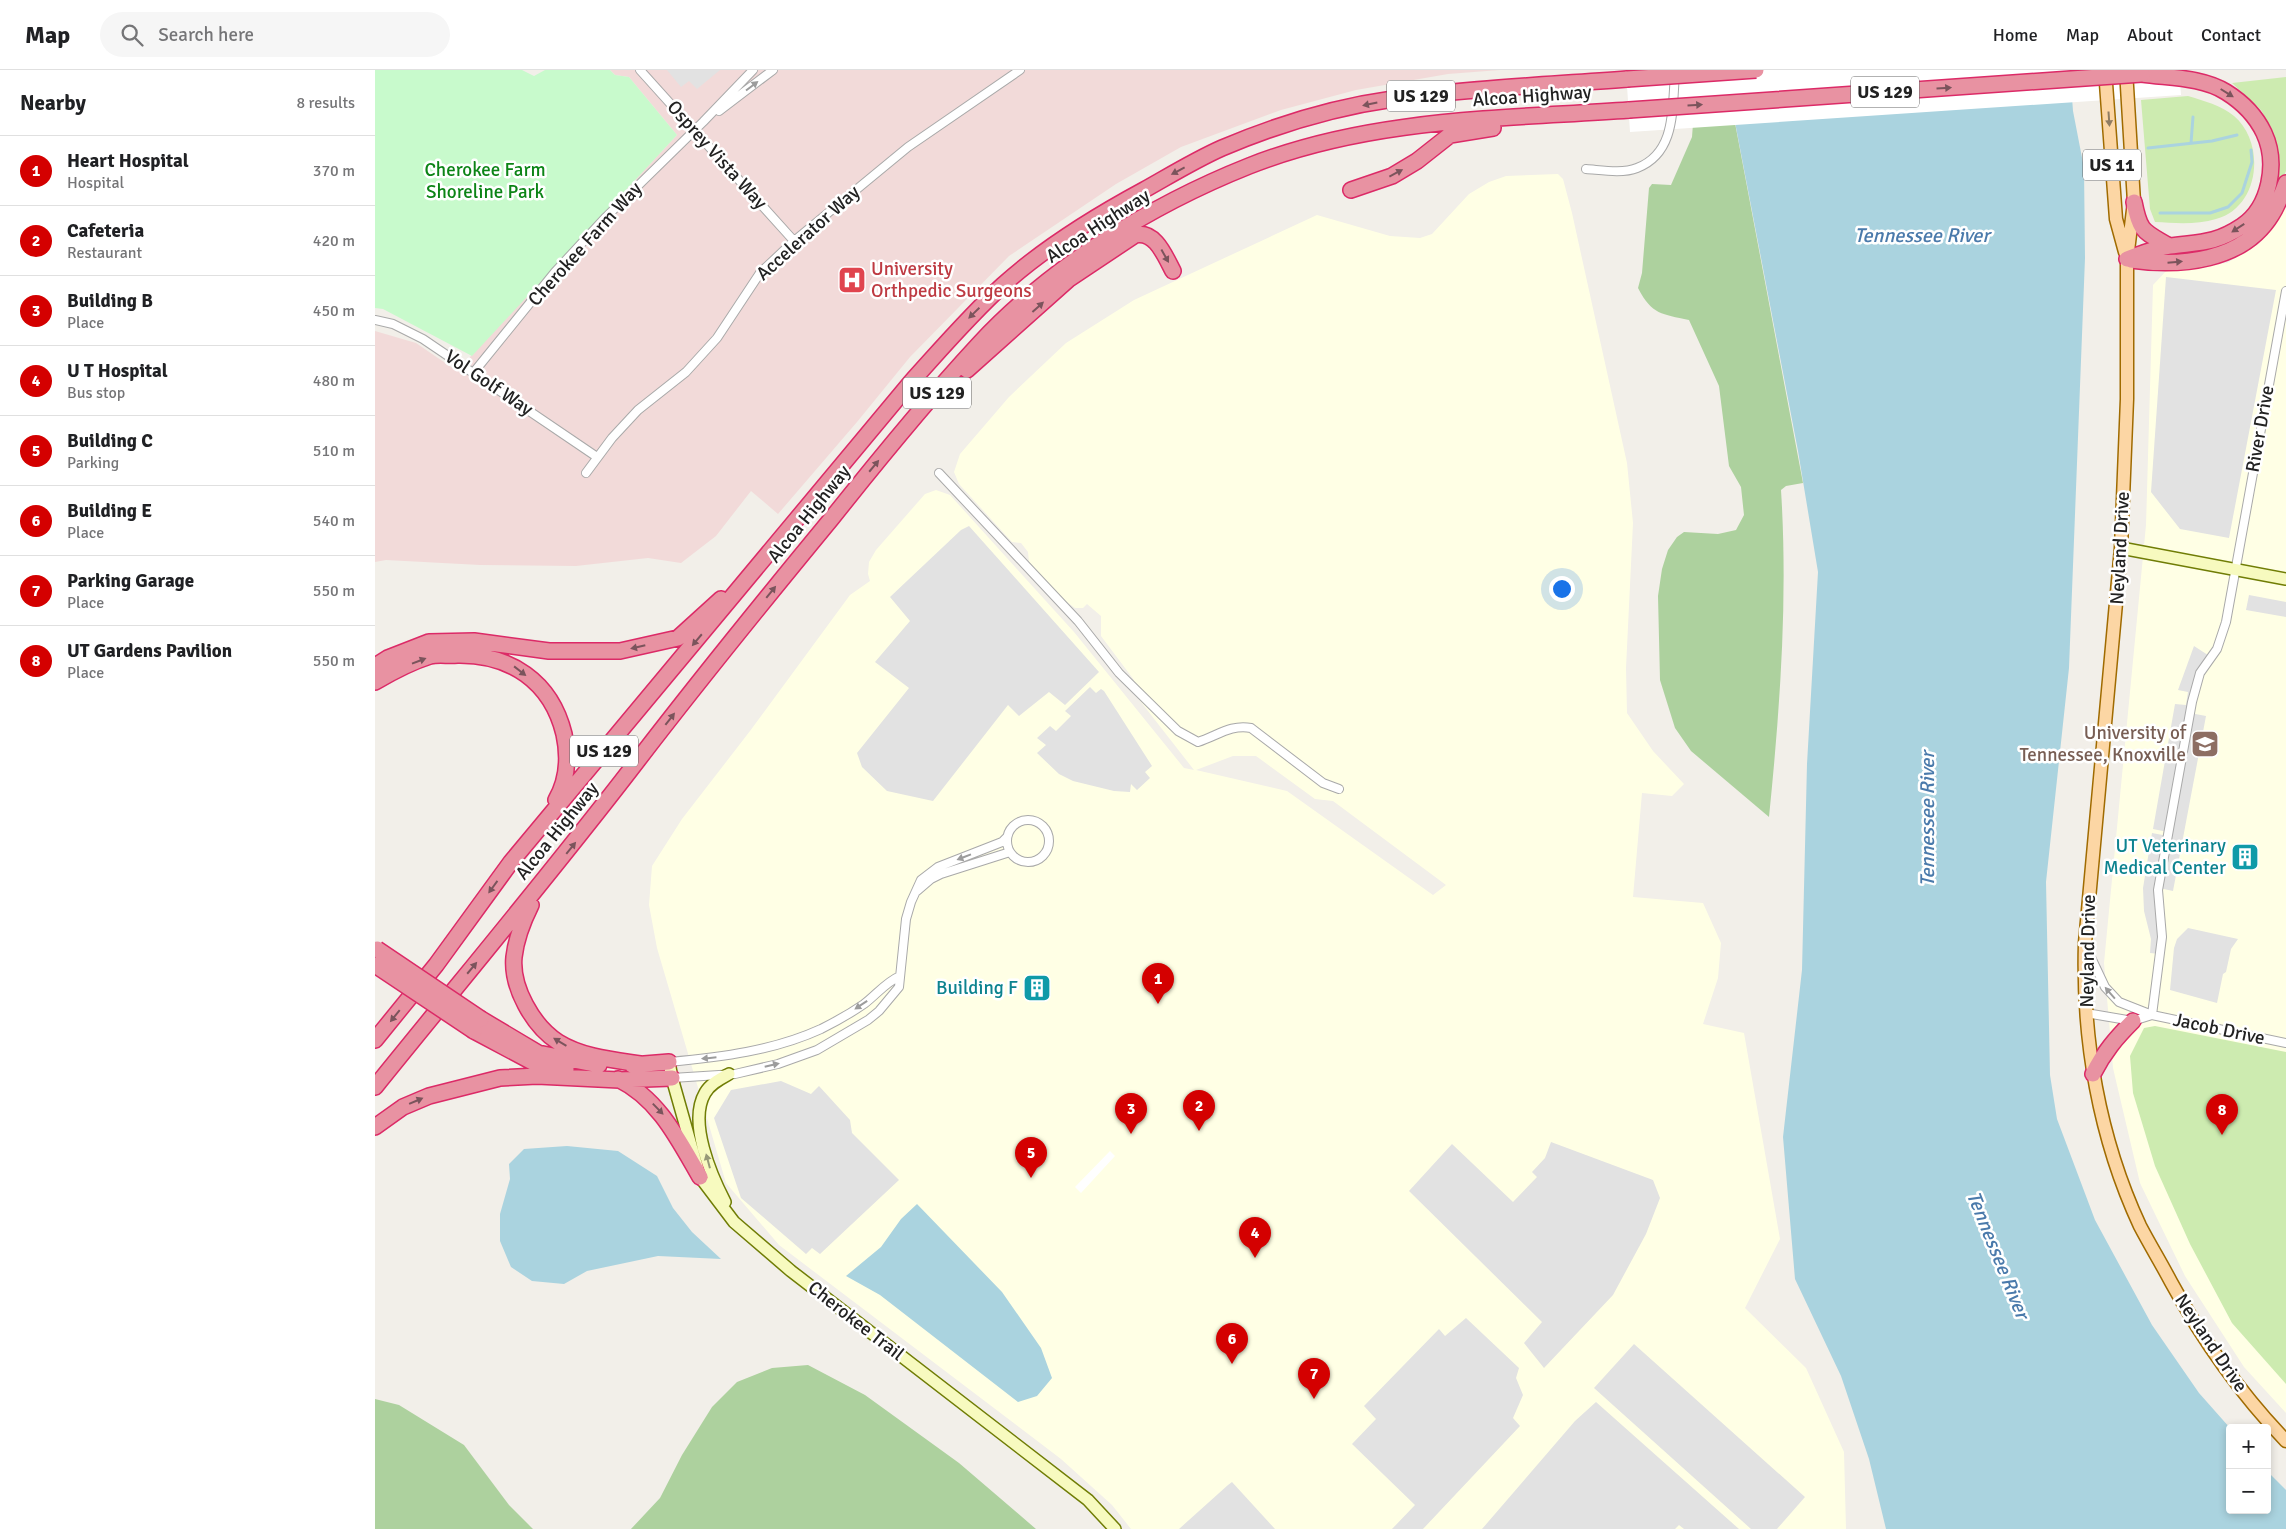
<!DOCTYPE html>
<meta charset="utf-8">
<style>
body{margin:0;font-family:Signika,sans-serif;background:#f6f6f6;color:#202124}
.controls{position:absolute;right:15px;bottom:15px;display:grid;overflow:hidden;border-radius:5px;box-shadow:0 2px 8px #0003}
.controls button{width:45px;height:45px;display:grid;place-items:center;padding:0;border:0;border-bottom:1px solid #e0e0e0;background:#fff;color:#202124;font:25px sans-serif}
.you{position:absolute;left:1186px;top:518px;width:18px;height:18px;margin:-12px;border:4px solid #fff;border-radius:50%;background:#1a73e8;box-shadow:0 0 0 8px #1a73e833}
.badge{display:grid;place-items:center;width:32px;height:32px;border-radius:50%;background:#d40000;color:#fff;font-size:16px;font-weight:700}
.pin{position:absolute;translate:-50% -41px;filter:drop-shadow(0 1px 2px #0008)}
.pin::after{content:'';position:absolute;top:26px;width:18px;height:15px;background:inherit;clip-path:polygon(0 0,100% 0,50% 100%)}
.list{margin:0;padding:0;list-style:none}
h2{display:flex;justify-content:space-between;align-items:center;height:65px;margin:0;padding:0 20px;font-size:21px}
h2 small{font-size:16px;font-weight:400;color:#757577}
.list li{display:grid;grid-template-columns:32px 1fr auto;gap:15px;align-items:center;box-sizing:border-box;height:70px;padding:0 20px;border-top:1px solid #e0e0e0}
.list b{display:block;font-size:19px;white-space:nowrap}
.list p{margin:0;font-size:16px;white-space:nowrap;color:#757577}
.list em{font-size:16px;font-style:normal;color:#757577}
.icon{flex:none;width:28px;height:28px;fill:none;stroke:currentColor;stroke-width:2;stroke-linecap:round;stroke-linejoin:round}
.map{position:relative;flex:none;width:1911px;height:1459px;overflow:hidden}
header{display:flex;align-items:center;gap:30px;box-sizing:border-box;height:70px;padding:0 25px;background:#fff;border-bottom:1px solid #e0e0e0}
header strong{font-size:24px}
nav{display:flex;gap:28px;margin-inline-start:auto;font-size:18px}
.search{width:350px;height:45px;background:#f6f6f6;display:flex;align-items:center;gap:12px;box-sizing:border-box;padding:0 18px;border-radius:28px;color:#757577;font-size:19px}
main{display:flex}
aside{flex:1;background:#fff}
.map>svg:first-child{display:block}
</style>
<header>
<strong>Map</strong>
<div class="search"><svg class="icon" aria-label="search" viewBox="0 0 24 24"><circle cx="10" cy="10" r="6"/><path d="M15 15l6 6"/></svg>Search here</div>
<nav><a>Home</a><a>Map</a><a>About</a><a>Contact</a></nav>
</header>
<main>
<aside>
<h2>Nearby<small>8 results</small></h2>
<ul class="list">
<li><span class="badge">1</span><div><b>Heart Hospital</b><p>Hospital</p></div><em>370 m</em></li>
<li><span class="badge">2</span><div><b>Cafeteria</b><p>Restaurant</p></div><em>420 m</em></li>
<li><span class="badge">3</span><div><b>Building B</b><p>Place</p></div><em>450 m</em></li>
<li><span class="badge">4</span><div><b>U T Hospital</b><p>Bus stop</p></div><em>480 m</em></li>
<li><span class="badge">5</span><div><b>Building C</b><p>Parking</p></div><em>510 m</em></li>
<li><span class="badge">6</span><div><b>Building E</b><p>Place</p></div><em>540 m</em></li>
<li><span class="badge">7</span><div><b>Parking Garage</b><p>Place</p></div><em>550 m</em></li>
<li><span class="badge">8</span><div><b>UT Gardens Pavilion</b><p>Place</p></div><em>550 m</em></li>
</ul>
</aside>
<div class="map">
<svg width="1911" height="1459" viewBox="0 0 1911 1459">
<rect width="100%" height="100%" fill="#f2efe9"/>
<!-- commercial -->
<path fill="#f2dad9" d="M235,0h890l-52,4 -92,16 -75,20 -100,37 -65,37 -107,72 -99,101 -53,65 -79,92 -27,-23 -35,45 -35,27 -33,-5 -72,8 -96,-1 -94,-5 -11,2v-231l41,12 41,28 220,-236 -48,-58 -14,-2z"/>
<!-- education -->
<path fill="#ffffe5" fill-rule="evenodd" d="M1183,104l5,5 9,34 55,250 6,60 -7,145 1,45 26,38 31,33 -12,12 -30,-3 -9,104 70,6 18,40 -3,35 -15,46 41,9 36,206 -35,69 61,60 38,84 2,77h-715l-19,-24 -51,-46 -282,-214 -53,-62 -69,-235 -8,-43 3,-39 30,-47 68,-88 100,-136 20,-14 -2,-7 1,-12 7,-12 49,-56 11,-4 14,5 124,137 110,136 10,2 -64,-82 4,-8 -33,-44v-20l-14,-12 -4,4h-8l-11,-8 -35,-38 -1,-10 -7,-9 -9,-1 -53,-58 -5,-12 6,-18 49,-57 57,-54 68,-43 183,-85 73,21 30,2 12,-4 37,-40 20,-12 17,-6zM858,686h23l59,43 18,2 113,84 -13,10 -146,-104 -91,-21z
M1911,132v1211l-42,-46 -59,-91 -45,-93 -27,-115 -9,-105 42,-438 7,-240 15,-16 59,-6 33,-20 22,-29z"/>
<!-- grass -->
<path fill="#cdebb0" d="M1911,7v94l-16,40 -44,39 -63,9 -1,-7 75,-17 40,-72 -4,-31 -12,-22 -29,-27z
M1813,26c16,5 33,9 46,20 32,27 26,91 -18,103 -19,6 -42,4 -61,3l-5,-13 -9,-109z
M1780,956l131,26v332l-54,-61 -42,-79 -35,-78 -22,-73 -3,-37 14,-28z"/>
<!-- forest -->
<path fill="#add19e" d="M1322,0h28l78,413 -17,3 -5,4c7,110 -1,218 -12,327l-78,-66 -16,-23 -15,-48 -2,-84 4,-27 6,-19 9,-13 7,-5 34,2 18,-4 8,-15 -3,-28 -12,-21 -10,-80 -30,-66c-27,-6 -37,-5 -51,-32l4,-15 7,-85 3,-4 19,1 21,-48z
M433,1295l57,30 94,68 77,66h-405l29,-31 22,-43 30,-48 25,-25 35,-14z
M0,1329l24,6 65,40 45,60 24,24h-158z"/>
<!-- park -->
<path fill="#c8facc" d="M0,0h147l12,6 11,-6h65l5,5 14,2 48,58 -205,221 -89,-47 -8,-1z"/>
<!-- parking -->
<path fill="#e2e2e2" d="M292,0h53l-23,19 -8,-8 -8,6z
M1791,207l110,13 -47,248 -49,-9 -29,-37z
M594,456l130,146 -34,33 -16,-13 -30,24 -11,-11 -75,96 -46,-10 -25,-24 -5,-14 52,-65 -34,-26 35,-41 -20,-24 71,-67z
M1874,525l37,7v15l-40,-7z
M1819,576l17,11 -8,11 -13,45 16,3 -33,175 -14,-3 1,66 -10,-1 1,-14 -7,-28 -1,-23 9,-55 16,3v-4l-15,-3 22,-125 11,1 2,-13 -10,-2z
M715,617l6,6 5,-4 3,2 48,75 -7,6 5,6 -13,12 -6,-6 -1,8 -16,-1 -41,-10 -14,-7 -22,-21 9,-8 -9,-7 13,-12 6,5 15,-15 -6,-5z
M1813,858l50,11 -7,10 -5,23 -3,2 -6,29 -47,-13 4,-42 3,-9z
M406,1011l30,13 8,-8 31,34 2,13 47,47 -79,74 -8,-6 -6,6 -65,-56 -27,-80 17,-28z
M1176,1072l102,38 7,18 -14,36 -33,61 -69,73 -20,-25 18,-21 -133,-131 43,-47 61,58 24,-25 -5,-5 13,-14z
M1091,1248l53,50 -3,10 7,17 -10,23 7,8 -97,103h-31l23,-24 -63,-61 24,-25 -12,-13 75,-77 6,7z
M1259,1274l171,153 -28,32h-26l-157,-141z
M1221,1332l143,127h-55l-5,-4 -4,4h-193l93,-108z
M857,1412l43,47h-96l49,-44z"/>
<!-- water -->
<path fill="#aad3df" d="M1350,0h345l3,41 11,57 1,90 -16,410 -23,214 4,193 7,44 38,101 57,105 47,68 31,35v82h37v-39l19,19v39h-400l-17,-70 -28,-83 -46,-97 -12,-142 19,-167 5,-206 11,-192 -20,-121z
M192,1076l51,5 39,25 16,32 19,24 29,27 -63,-3 -71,15 -23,13 -32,-3 -21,-14 -11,-26v-27l10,-35 -1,-15 15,-15z
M542,1134l85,88 39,56 11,30 -15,18 -19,6 -138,-107 -34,-19 35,-29 20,-28z"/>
<!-- pier -->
<path fill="#fff" d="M1251,0h553l2,25 -551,37z
M735,1081l5,5 -34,37 -6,-6z"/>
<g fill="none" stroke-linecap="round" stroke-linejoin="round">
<!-- stream -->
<path stroke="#aad3df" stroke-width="3" d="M1816,73l2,-26
M1773,78l64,-7 25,-6
M1785,143h50l18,-6 14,-14 10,-31 -1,-12"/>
<defs>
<path id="street" d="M265,0l154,171
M344,41l54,-41
M1211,99c15,1 36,5 51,-1 39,-15 35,-59 38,-94
M0,250l18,4 30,15 174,118
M99,302l81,-100 51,-55 97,-95 50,-52
M211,403l26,-35 26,-28 48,-38 31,-34 43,-65 34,-32 114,-94 112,-77
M564,403l139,148 41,52 59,58 20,11c19,-6 33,-18 53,-14l72,55 16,6
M632 771a21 21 0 1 1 42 0a21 21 0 1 1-42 0Z
M542,821l14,-12 10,-5 69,-22
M1712,879l18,38 14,15 33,13 134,28
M1711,943l47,8 19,-6
M1777,945l10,-78 -4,-47 34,-188 8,-29 17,-24 9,-27 60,-331
M294,992c52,-5 104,-11 152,-33 14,-7 30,-16 43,-25 12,-9 22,-22 36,-28
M297,1008l63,-4 43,-10 39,-14 51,-30 11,-9 20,-24 7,-68 5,-17 10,-22 17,-13 64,-25 5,-5"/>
<path id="secondary" d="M1746,478l165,31
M294,992l3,16 28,99 34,45 57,49 297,229 27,29
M350,1132c-14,-27 -37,-80 -20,-109 5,-9 15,-14 24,-19"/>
<path id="primary" d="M1730,0l11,149 9,33
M1751,0l8,132 -7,57v140l-6,149 -36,395c-3,96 14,195 55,283 10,19 21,37 31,56 31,57 70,112 115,159"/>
<path id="highway" d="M976,120l41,-14 25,-15 33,-26 43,-7
M1759,132c6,31 10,29 35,44
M1752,189c14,-5 28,-11 43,-13 30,-4 45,-2 72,-20 28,-19 36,-63 22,-93 -8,-17 -22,-31 -38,-41 -24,-15 -57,-14 -84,-18
M1756,190c49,7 112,2 141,-46 6,-9 10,-21 14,-31
M592,300l102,-91 66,-44c20,-5 30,21 38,36
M0,596l13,-8 41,-16 45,-1 75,10h71l58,-13 43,-39
M0,612c17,-10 36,-20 55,-26 8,-2 19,0 27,-1 53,-1 94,26 107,79 5,23 4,45 -8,66
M156,835c-8,16 -15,34 -17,52 -3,30 19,69 44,85 24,15 55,18 82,22
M106,949l57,34 61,12
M99,961l62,33 30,5
M0,970l61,-75 75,-103 400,-480c30,-33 59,-67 92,-97 42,-38 91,-68 141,-95 25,-14 51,-30 78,-42 54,-23 114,-41 171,-49 78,-11 157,-14 234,-20
M257,995l37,-3
M1718,1004c11,-22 23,-36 40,-53
M243,1009c41,20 60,60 82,98
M0,1017c88,-109 178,-216 263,-327 63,-82 128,-162 194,-242 47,-59 95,-118 146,-173 72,-78 173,-140 271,-179 121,-48 252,-47 380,-56
M0,1057l28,-20 26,-11 71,-18 37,-2 82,4 53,-2"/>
</defs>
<!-- street casing -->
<use href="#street" stroke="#a9a9a9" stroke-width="10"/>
<!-- secondary casing -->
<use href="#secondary" stroke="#707d05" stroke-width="14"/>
<!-- primary casing -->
<use href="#primary" stroke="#a06b00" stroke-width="15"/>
<!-- highway casing -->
<use href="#highway" stroke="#dc2a67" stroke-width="18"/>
<!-- street -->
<use href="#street" stroke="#fff" stroke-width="8"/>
<!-- secondary -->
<use href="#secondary" stroke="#f7fabf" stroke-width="11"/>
<!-- primary -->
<use href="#primary" stroke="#fcd6a4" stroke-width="12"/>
<!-- highway -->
<use href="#highway" stroke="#e892a2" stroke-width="15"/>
<defs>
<path id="highway-bridge" d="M1252,9l129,-9
M1254,40l513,-36
M2,879l104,70
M0,895l99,66"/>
</defs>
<!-- highway-bridge casing -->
<use href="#highway-bridge" stroke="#dc2a67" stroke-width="18" stroke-linecap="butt"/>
<!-- highway-bridge -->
<use href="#highway-bridge" stroke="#e892a2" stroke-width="15"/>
</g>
<!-- one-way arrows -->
<defs><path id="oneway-solid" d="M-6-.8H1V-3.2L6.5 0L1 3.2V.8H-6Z" transform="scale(1.25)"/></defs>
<g fill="#9c9c9c">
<use href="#oneway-solid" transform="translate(377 16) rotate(-37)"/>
<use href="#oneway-solid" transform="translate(589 787) rotate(159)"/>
<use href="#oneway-solid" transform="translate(1735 923) rotate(-131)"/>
<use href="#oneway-solid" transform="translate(486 935) rotate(146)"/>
<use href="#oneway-solid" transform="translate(334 988) rotate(174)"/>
<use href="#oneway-solid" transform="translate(397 995) rotate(-13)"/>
</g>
<g fill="#7b545c">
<use href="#oneway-solid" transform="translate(1569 18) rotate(-4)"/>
<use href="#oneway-solid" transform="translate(1852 23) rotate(32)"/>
<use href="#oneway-solid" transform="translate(995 34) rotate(168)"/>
<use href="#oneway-solid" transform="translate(1320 35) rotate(-4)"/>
<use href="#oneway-solid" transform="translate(803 101) rotate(152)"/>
<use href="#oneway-solid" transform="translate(1021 103) rotate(-28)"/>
<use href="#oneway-solid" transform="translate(1863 158) rotate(147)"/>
<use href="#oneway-solid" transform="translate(790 186) rotate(61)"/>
<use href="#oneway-solid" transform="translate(1800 192) rotate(-5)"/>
<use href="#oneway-solid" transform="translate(663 237) rotate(-42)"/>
<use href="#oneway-solid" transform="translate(599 243) rotate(136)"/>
<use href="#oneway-solid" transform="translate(499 396) rotate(-50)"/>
<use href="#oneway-solid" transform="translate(396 522) rotate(-51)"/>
<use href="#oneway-solid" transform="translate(322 570) rotate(130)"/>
<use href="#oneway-solid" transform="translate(263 577) rotate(167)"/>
<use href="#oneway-solid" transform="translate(44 591) rotate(-21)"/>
<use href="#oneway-solid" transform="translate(145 601) rotate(38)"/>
<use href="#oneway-solid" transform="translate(295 649) rotate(-52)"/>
<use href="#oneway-solid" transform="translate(196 778) rotate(-51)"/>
<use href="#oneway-solid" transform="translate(118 817) rotate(126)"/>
<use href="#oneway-solid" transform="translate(97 898) rotate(-50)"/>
<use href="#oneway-solid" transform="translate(20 946) rotate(129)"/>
<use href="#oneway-solid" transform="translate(185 972) rotate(-149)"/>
<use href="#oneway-solid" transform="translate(41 1031) rotate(-23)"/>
<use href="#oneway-solid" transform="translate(283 1039) rotate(46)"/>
</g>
<use fill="#8f7c63" href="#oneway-solid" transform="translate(1734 49) rotate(86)"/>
<use fill="#979978" href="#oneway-solid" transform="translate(333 1091) rotate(-105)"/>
<!-- icons -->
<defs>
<symbol id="hospital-square" viewBox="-11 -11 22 22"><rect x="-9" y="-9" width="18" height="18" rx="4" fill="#e0444e" stroke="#fff"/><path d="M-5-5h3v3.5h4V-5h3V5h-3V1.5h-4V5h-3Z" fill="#fff"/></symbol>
<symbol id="university-square" viewBox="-11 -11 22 22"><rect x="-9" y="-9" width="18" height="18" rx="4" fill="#8d6e63" stroke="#fff"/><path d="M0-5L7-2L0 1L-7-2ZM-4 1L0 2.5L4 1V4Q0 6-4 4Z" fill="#fff"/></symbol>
<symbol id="building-square" viewBox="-11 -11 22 22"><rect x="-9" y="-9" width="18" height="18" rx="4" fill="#0f9aa8" stroke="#fff"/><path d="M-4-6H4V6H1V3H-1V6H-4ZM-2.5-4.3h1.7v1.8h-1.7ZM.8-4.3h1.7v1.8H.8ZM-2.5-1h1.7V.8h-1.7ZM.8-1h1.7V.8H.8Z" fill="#fff"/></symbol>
</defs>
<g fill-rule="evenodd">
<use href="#hospital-square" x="461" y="194" width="32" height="32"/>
<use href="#university-square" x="1814" y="658" width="32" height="32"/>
<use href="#building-square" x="1854" y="771" width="32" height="32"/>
<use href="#building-square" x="646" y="902" width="32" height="32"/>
</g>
<g text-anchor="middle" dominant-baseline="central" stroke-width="5" stroke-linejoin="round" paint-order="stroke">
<!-- shield labels -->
<g fill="#fff" stroke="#646464" stroke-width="1">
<rect x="1476" y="6.5" width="68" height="31" rx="4"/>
<rect x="1012" y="10.5" width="68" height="31" rx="4"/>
<rect x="1708" y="79.5" width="58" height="31" rx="4"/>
<rect x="528" y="307.5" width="68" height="31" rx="4"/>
<rect x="195" y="665.5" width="68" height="31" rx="4"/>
</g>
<g font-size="18" font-weight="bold" fill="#222">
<text x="1510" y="22">US 129</text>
<text x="1046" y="26">US 129</text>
<text x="1737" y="95">US 11</text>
<text x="562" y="323">US 129</text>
<text x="229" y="681">US 129</text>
</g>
<!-- street labels -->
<g font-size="19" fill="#222" stroke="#fff">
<text transform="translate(1157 26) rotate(-4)">Alcoa Highway</text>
<text transform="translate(342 85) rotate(48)">Osprey Vista Way</text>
<text transform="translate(723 156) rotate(-33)">Alcoa Highway</text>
<text transform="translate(433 163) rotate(-42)">Accelerator Way</text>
<text transform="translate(210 174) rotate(-48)">Cherokee Farm Way</text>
<text transform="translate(114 313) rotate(34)">Vol Golf Way</text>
<text transform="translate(1885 359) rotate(-80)">River Drive</text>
<text transform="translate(434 444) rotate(-51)">Alcoa Highway</text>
<text transform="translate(1745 478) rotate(-87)">Neyland Drive</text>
<text transform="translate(182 761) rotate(-51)">Alcoa Highway</text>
<text transform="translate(1713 881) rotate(-89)">Neyland Drive</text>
<text transform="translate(1844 959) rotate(12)">Jacob Drive</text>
<text transform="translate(481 1251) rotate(38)">Cherokee Trail</text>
<text transform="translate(1836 1273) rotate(56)">Neyland Drive</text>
</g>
<!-- park labels -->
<g font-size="19" fill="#0c8416" stroke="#fff">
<text x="110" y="100">Cherokee Farm<tspan x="110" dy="22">Shoreline Park</tspan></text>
</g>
<!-- health labels -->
<g font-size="19" fill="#be3a42" stroke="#fff" text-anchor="start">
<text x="496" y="199">University<tspan x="496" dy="22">Orthpedic Surgeons</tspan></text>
</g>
<!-- education labels -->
<g font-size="19" fill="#785e54" stroke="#fff" text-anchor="end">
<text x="1811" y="663">University of<tspan x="1811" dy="22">Tennessee, Knoxville</tspan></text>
</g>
<!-- culture labels -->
<g font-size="19" fill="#0d838f" stroke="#fff" text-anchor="end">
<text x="1851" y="776">UT Veterinary<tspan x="1851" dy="22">Medical Center</tspan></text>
<text x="643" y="918">Building F</text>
</g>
<!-- water labels -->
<g font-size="20" font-style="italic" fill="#4a7aab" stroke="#fff">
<text x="1547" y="165">Tennessee River</text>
<text transform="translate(1552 749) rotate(-90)">Tennessee River</text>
<text transform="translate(1623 1185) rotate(68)">Tennessee River</text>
</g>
</g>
</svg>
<div class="controls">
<button>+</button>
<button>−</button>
</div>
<div class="you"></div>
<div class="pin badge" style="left:783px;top:934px">1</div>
<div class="pin badge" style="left:824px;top:1061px">2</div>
<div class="pin badge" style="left:756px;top:1064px">3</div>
<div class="pin badge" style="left:880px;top:1188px">4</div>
<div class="pin badge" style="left:656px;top:1108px">5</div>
<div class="pin badge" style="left:857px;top:1294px">6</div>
<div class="pin badge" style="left:939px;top:1329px">7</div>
<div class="pin badge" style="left:1847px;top:1065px">8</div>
</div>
</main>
